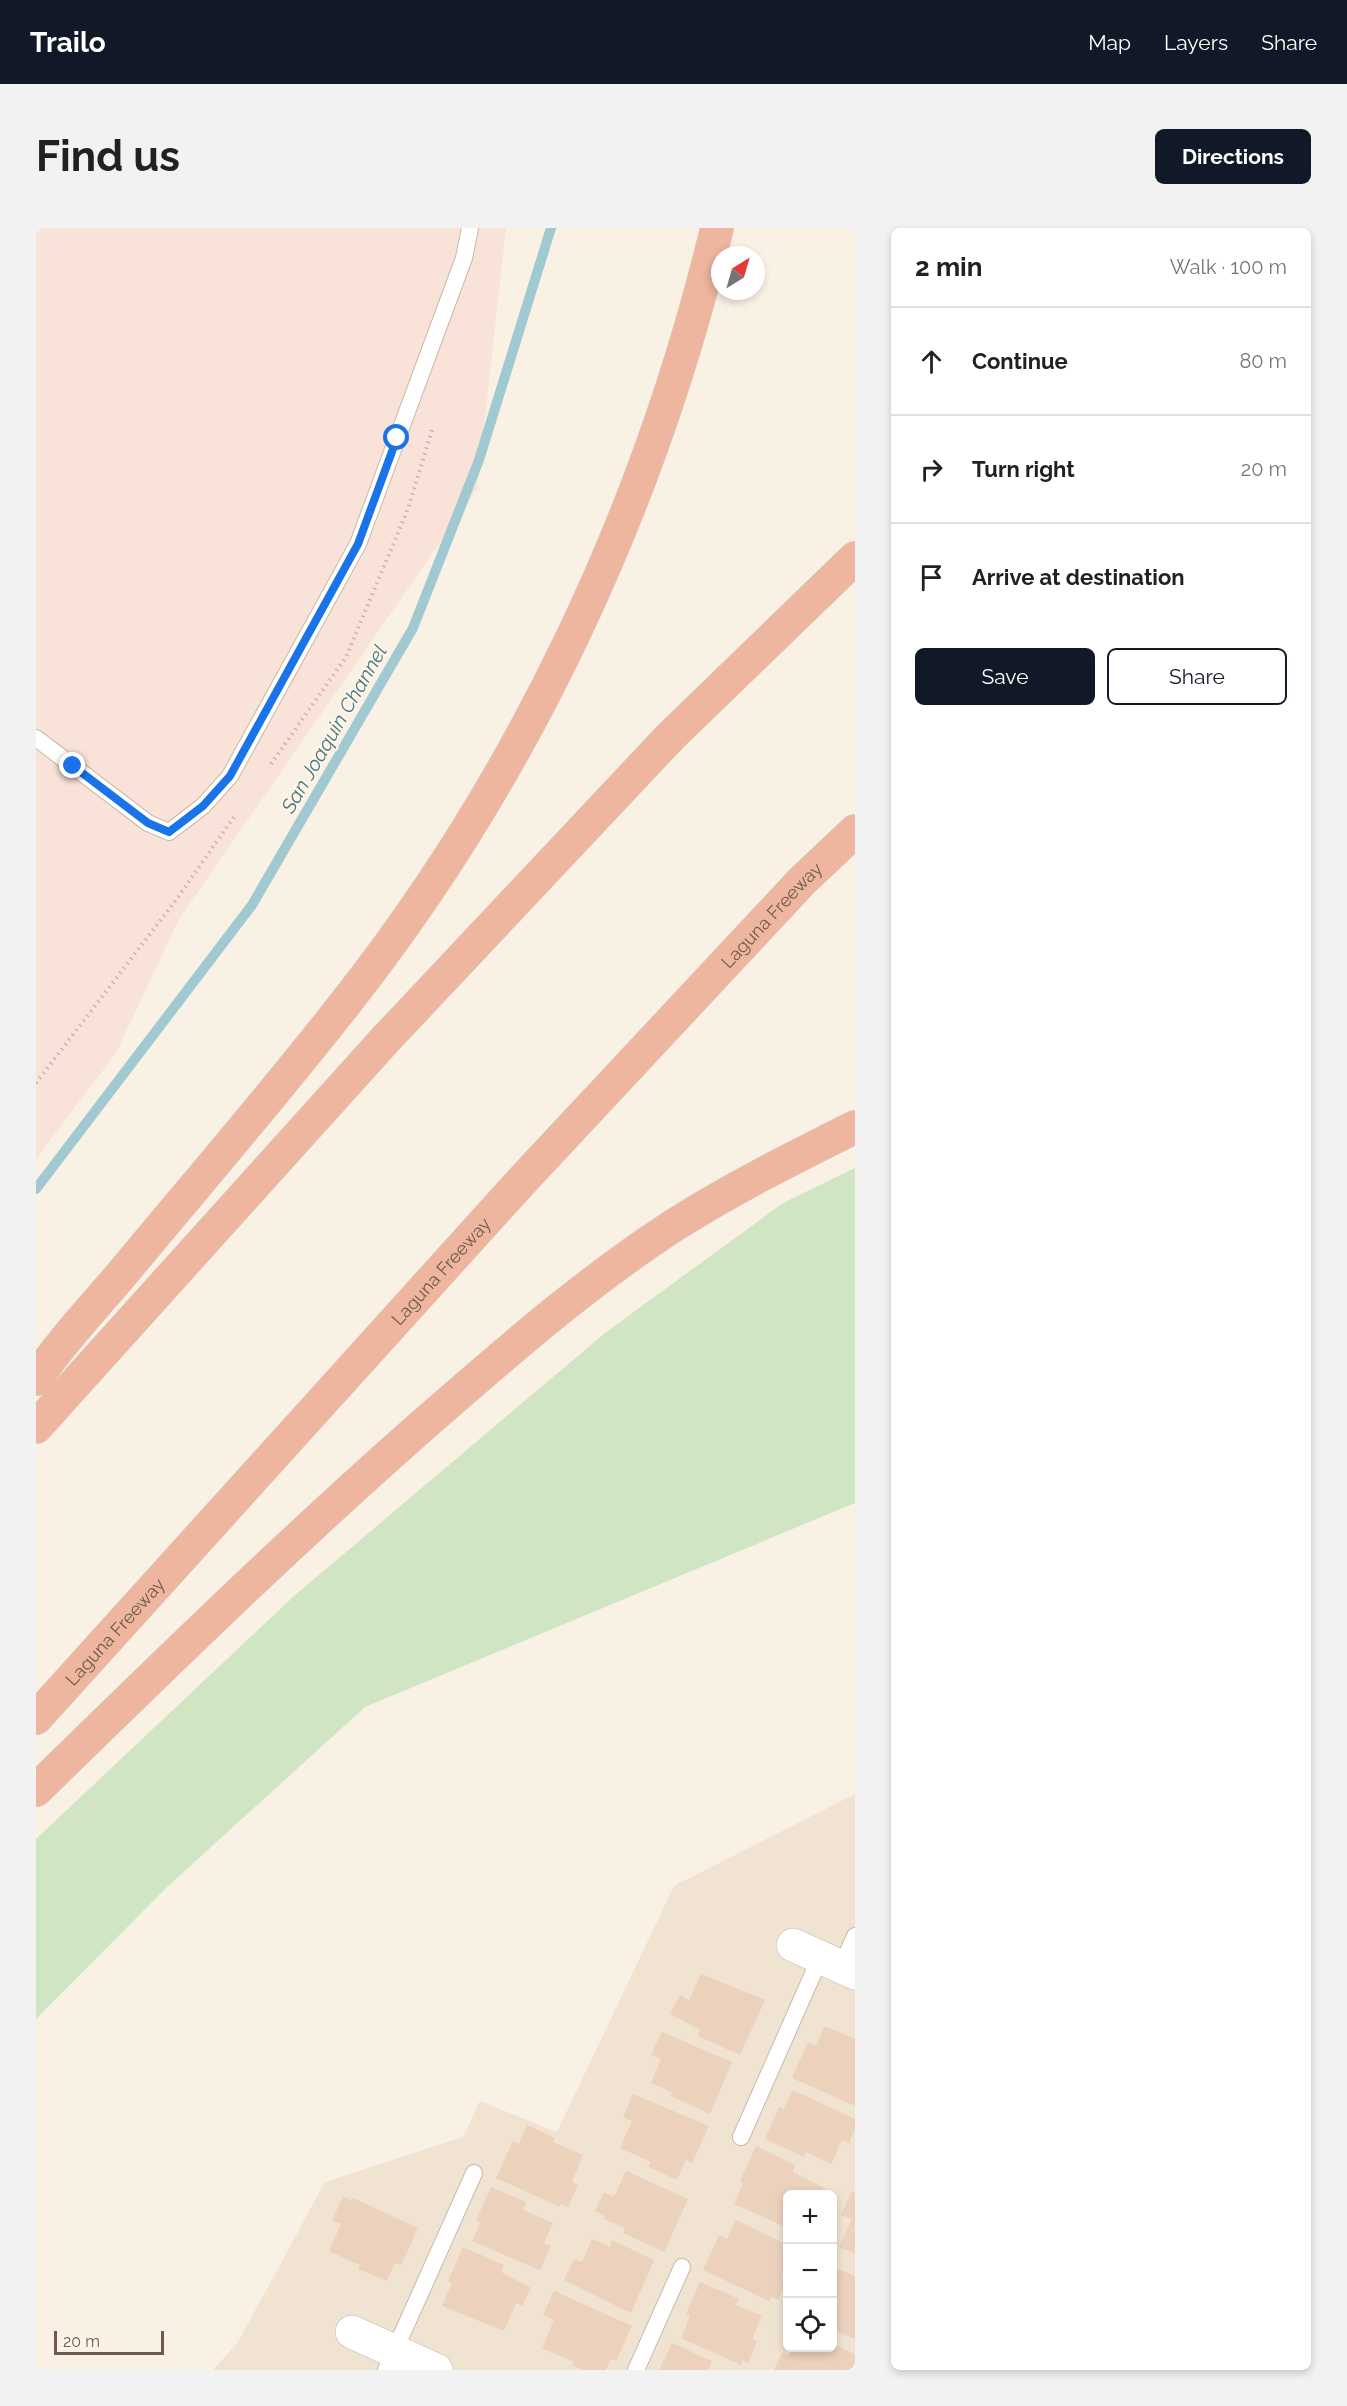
<!DOCTYPE html>
<meta charset="utf-8">
<style>
body{margin:0;font-family:Raleway,sans-serif;background:#f2f2f2;color:#202124}
.controls{position:absolute;right:18px;bottom:18px;display:grid;overflow:hidden;border-radius:9px;box-shadow:0 3px 9px #0003}
.controls button{width:54px;height:54px;display:grid;place-items:center;padding:0;border:0;border-bottom:2px solid #e0e0e0;background:#fff;color:#202124;font:30px sans-serif}
.compass{position:absolute;left:675px;top:18px;width:54px;height:54px;border-radius:50%;background:#fff;box-shadow:0 3px 9px #0003;rotate:37deg}
.scale{position:absolute;left:18px;bottom:15px;width:110px;box-sizing:border-box;padding-left:6px;border:3px solid #6f594c;border-top:0;font-size:16px;line-height:21px;white-space:nowrap;color:#6f594c;-webkit-text-stroke:4px #fdf5e8;paint-order:stroke}
.stop{position:absolute;width:18px;height:18px;margin:-14px;border:4px solid #1a73e8;border-radius:50%;background:#fff}
.stop.end{background:#1a73e8;border-color:#fff;box-shadow:0 2px 6px #0008}
.list{margin:0;padding:0;list-style:none}
h2{display:flex;justify-content:space-between;align-items:center;height:78px;margin:0;padding:0 24px;font-size:26px}
h2 small{font-size:20px;font-weight:400;color:#757577}
.list li{display:grid;grid-template-columns:39px 1fr auto;gap:18px;align-items:center;box-sizing:border-box;height:108px;padding:0 24px;border-top:2px solid #e0e0e0}
.list b{display:block;font-size:22px;white-space:nowrap}
.list em{font-size:20px;font-style:normal;color:#757577}
.actions{display:flex;gap:12px;padding:18px 24px}
.actions a{flex:1;padding:14px 0;border:2px solid #111827;border-radius:9px;text-align:center;font-size:21px;color:#111827}
.actions .main{background:#111827;color:#fff}
.icon{flex:none;width:33px;height:33px;fill:none;stroke:currentColor;stroke-width:2;stroke-linecap:round;stroke-linejoin:round}
.map{position:relative;flex:none;width:819px;height:2142px;overflow:hidden;border-radius:9px}
header{display:flex;align-items:center;gap:36px;box-sizing:border-box;height:84px;padding:0 30px;background:#111827;color:#fff}
header strong{font-size:28px}
nav{display:flex;gap:33px;margin-inline-start:auto;font-size:21px}
.intro{display:flex;align-items:center;justify-content:space-between;box-sizing:border-box;height:144px;padding:0 36px}
h1{margin:0;font-size:42px}
.button{padding:15px 27px;border-radius:9px;background:#111827;color:#fff;font-size:21px;font-weight:700}
main{display:flex;gap:36px;padding:0 36px}
aside{flex:1;background:#fff;border-radius:9px;box-shadow:0 3px 9px #0003}
.map>svg:first-child{display:block}
</style>
<header>
<strong>Trailo</strong>
<nav><a>Map</a><a>Layers</a><a>Share</a></nav>
</header>
<div class="intro"><h1>Find us</h1><a class="button">Directions</a></div>
<main>
<div class="map">
<svg width="819" height="2142" viewBox="0 0 819 2142">
<rect width="100%" height="100%" fill="#f9f1e3"/>
<!-- residential -->
<path fill="#f0e3d2" fill-rule="evenodd" d="M819,1566v576h-642l25,-28 87,-160 138,-45 17,-36 77,31 117,-246zM752,1966h44v154h-44z"/>
<!-- commercial -->
<path fill="#f9e2d7" d="M0,0h470l-29,261 -298,430 -63,134 -80,106z"/>
<!-- green -->
<path fill="#d0e5c3" d="M819,940v335l-490,204 -198,180 -131,132v-180l258,-243 311,-263 178,-130z"/>
<g fill="none" stroke-linecap="round" stroke-linejoin="round">
<!-- stream -->
<path stroke="#a1c9d1" stroke-width="10" d="M0,961l216,-284 161,-277 66,-168 72,-232"/>
</g>
<!-- building -->
<path fill="#ecd1bd" d="M665,1746l64,26 -25,55 -42,-19 2,-6 -30,-16 10,-19 9,5z
M789,1798l30,13v67l-63,-28 16,-36 8,4z
M626,1804l70,30 -22,52 -39,-18 1,-4 -21,-9 10,-24 -10,-4z
M757,1862l62,29v10l-6,14 -7,-3 -11,24 -25,-12 -2,5 -39,-18 14,-32 5,2z
M597,1866l76,32 -17,37 -6,-3 -9,20 -29,-13 3,-5 -31,-14 12,-27 -9,-4z
M491,1897l28,13 -2,4 30,13 -11,27 6,3 -10,22 -7,-3 -1,3 -64,-29 17,-37 6,3z
M720,1918l39,19 -2,7 33,17 -3,5h-35v34l-54,-24 9,-21 -3,-2z
M590,1943l62,28 -24,53 -41,-19 2,-5 -21,-9 1,-3 -10,-5 9,-19 10,5z
M455,1959l35,15 -3,8 30,13 -9,20 7,3 -11,24 -68,-29 9,-19 -5,-2z
M816,1963l3,2v61l-16,-7 13,-28 -11,-4z
M307,1968l9,5 1,-3 65,30 -17,37 -6,-2 -8,18 -29,-12 2,-4 -31,-14 12,-27 -9,-4z
M700,1992l52,25 -3,12 3,5 -7,14 6,3 -9,21 -7,-3 -2,4 -66,-31 16,-35 8,4z
M556,2011l18,8 2,-7 42,20 -23,53 -67,-33 10,-21 8,3z
M427,2019l41,18 -3,7 30,16 -9,18 -6,-3 -12,28 -62,-25 10,-23 -4,-2z
M798,2039l21,9v63l-23,-10z
M664,2054l39,17 -3,6 26,11 -10,23 5,3 -9,21 -5,-3 -2,5 -60,-27 9,-22 -4,-2z
M518,2063l78,35 -16,35 -5,-2 -5,11h-24l-10,-5 2,-3 -32,-14 12,-28 -11,-5z
M636,2115l40,18 -4,9h-49z
M796,2116l23,10v16h-81l8,-17 7,3 4,-8h39z"/>
<g fill="none" stroke-linecap="round" stroke-linejoin="round">
<defs>
<path id="service" d="M0,510l112,85 21,9 34,-26 27,-30 128,-232 106,-286 6,-30
M805,1739l14,-31
M705,1909l79,-179
M350,2142l88,-197
M600,2142l46,-103"/>
<path id="minor" d="M757,1717l62,28
M316,2104l84,38"/>
<g id="motorway">
<path d="M0,1151c26,-39 60,-74 90,-110 74,-89 150,-177 221,-268 178,-226 303,-494 370,-773"/>
<path d="M0,1199l348,-386 286,-304 185,-179"/>
<path id="s1" d="M0,1490l483,-534 283,-303 53,-50"/>
<path d="M0,1562c127,-124 254,-248 387,-365 79,-69 162,-142 250,-199 58,-37 120,-68 182,-99"/>
</g>
</defs>
<!-- service casing -->
<use href="#service" stroke="#c9b9ab" stroke-width="18"/>
<!-- minor casing -->
<use href="#minor" stroke="#c9b9ab" stroke-width="34"/>
<!-- motorway casing -->
<use href="#motorway" stroke="#d7d1cd" stroke-width="34"/>
<!-- path -->
<path stroke="#d0b4a1" stroke-width="4" stroke-dasharray="1.5 4.5" stroke-linecap="butt" d="M235,536l75,-107 62,-148 24,-79
M0,855l140,-183 60,-86"/>
<!-- service -->
<use href="#service" stroke="#fff" stroke-width="16"/>
<!-- minor -->
<use href="#minor" stroke="#fff" stroke-width="33"/>
<!-- motorway -->
<use href="#motorway" stroke="#eeb69f" stroke-width="33"/>
</g>
<g fill="none" stroke-linecap="round" stroke-linejoin="round">
<!-- route -->
<path stroke="#1a73e8" stroke-width="8" d="M37,538l75,57 21,9 34,-26 27,-30 128,-232 39,-106"/>
</g>
<g text-anchor="middle" dominant-baseline="central" stroke-width="4.5" stroke-linejoin="round" paint-order="stroke">
<!-- street labels -->
<g font-size="18" fill="#6f594c" stroke="#fdf5e8">
<text stroke="none"><textPath href="#s1" startOffset="1089">Laguna Freeway</textPath></text>
<text stroke="none"><textPath href="#s1" startOffset="603">Laguna Freeway</textPath></text>
<text stroke="none"><textPath href="#s1" startOffset="117">Laguna Freeway</textPath></text>
</g>
<!-- water labels -->
<g font-size="20" font-style="italic" fill="#477580" stroke="#fdf5e8">
<text transform="translate(298 501) rotate(-60)">San Joaquin Channel</text>
</g>
</g>
</svg>
<div class="controls">
<button>+</button>
<button>−</button>
<button><svg class="icon" aria-label="locate" viewBox="0 0 24 24"><circle cx="12" cy="12" r="6"/><path d="M12 2v4M12 18v4M2 12h4M18 12h4"/></svg></button>
</div>
<svg class="compass" viewBox="-18 -18 36 36"><path d="M0-13l5 13h-10z" fill="#e53935"/><path d="M0 13l5-13h-10z" fill="#757577"/></svg>
<div class="scale">20 m</div>
<div class="stop" style="left:361px;top:210px"></div>
<div class="stop end" style="left:37px;top:538px"></div>
</div>
<aside>
<h2>2 min<small>Walk · 100 m</small></h2>
<ul class="list">
<li><svg class="icon" aria-label="ahead" viewBox="0 0 24 24"><path d="M12 20V5M6 11l6-6 6 6"/></svg><div><b>Continue</b></div><em>80 m</em></li>
<li><svg class="icon" aria-label="right" viewBox="0 0 24 24"><path d="M7 20v-9h11M14 6l5 5-5 5"/></svg><div><b>Turn right</b></div><em>20 m</em></li>
<li><svg class="icon" aria-label="arrive" viewBox="0 0 24 24"><path d="M6 21V4h12l-3 4 3 4H6"/></svg><div><b>Arrive at destination</b></div></li>
</ul>
<div class="actions"><a class="main">Save</a><a>Share</a></div>
</aside>
</main>
